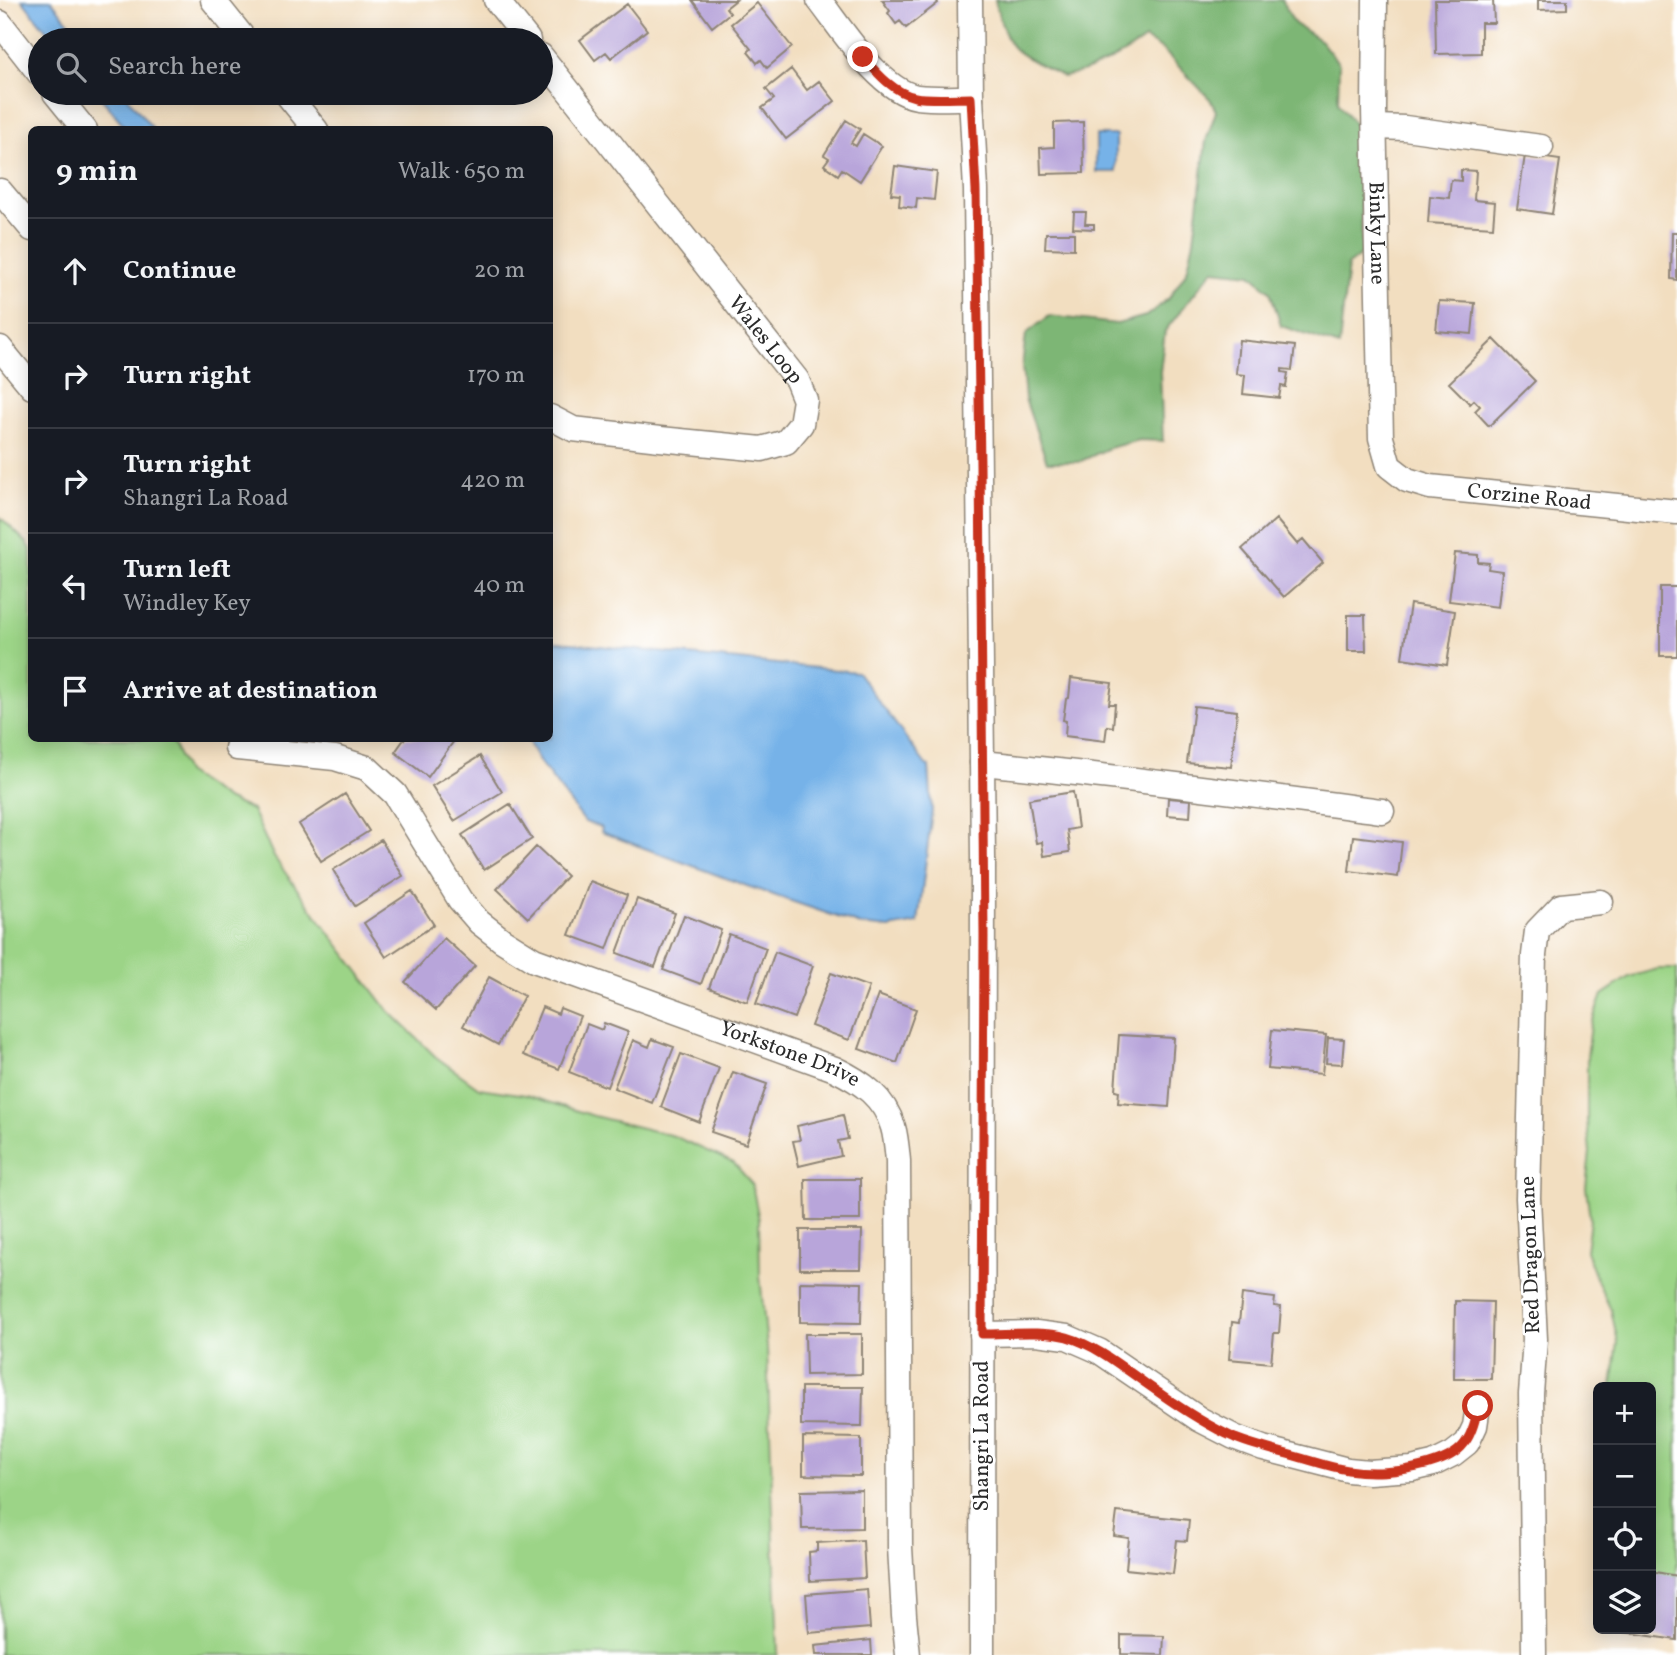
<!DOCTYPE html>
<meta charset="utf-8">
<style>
body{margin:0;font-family:Vollkorn,serif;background:#20242c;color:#f1f3f6}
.controls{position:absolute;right:21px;bottom:21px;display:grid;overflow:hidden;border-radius:10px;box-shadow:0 4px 18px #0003}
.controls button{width:63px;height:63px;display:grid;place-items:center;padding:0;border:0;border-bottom:2px solid #363941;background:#171b24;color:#f1f3f6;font:35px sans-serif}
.stop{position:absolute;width:21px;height:21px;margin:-16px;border:5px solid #c8321e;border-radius:50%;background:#fff}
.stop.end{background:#c8321e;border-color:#fff;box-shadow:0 2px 7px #0008}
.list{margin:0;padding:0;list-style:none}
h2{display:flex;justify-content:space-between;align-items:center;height:91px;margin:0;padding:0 28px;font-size:30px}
h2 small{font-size:23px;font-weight:400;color:#9ea1a6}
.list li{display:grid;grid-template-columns:46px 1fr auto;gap:21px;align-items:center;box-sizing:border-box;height:105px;padding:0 28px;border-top:2px solid #363941}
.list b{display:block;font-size:26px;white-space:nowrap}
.list p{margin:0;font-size:23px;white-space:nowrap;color:#9ea1a6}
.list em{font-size:23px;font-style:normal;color:#9ea1a6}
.icon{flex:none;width:38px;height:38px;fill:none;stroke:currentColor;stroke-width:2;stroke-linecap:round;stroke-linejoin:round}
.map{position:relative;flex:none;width:1677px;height:1655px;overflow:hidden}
.search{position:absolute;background:#171b24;box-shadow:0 4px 18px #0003;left:28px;top:28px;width:525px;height:77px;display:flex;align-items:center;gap:18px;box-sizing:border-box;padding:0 24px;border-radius:38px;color:#9ea1a6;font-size:26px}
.panel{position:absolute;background:#171b24;box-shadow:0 4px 18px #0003;left:28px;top:126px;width:525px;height:616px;border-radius:10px}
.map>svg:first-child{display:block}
</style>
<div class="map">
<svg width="1677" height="1655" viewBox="0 0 1677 1655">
<rect width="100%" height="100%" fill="#fff"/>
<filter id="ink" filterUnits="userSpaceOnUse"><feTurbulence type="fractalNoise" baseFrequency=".0143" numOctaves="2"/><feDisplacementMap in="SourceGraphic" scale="14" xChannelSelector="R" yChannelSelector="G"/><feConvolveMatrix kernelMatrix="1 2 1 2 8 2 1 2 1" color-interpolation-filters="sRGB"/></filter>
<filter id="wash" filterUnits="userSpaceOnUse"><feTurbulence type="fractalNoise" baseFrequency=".00686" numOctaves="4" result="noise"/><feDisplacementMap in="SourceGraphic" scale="28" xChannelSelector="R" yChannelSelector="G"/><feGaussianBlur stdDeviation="1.57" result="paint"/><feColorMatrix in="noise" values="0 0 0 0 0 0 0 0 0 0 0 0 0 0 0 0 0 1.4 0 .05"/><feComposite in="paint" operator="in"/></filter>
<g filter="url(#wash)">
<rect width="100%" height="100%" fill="#f2dec0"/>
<!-- green -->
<path fill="#9cd487" stroke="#648059" stroke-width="2" d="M0,517l27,26 4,6 1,189 139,1 15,33 40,27 26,11 22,47 36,50 78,103 48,47 43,31 47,7 68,21 80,20 60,27 18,21 7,36 1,56 7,71 11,308h-778z
M1658,969h19v665l-26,-5v-242h-39l6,-45 -7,-32 -14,-30 -11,-29 4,-32 -4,-32 4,-35 -3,-32v-63l4,-32 11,-30 27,-18z"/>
<!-- forest -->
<path fill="#7db674" stroke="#547050" stroke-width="2" d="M995,0h287l12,23 27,18 18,23 -1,39 16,20 6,3 2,128 -14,11 -9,81 -58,-20 -11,-35 -19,-17 -38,-4 -48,61 -5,41 3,69 -24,-1 -30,8 -30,14h-32l-22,-63 -3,-33 4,-32 23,-18 68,8 29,-8 23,-18 18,-27 7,-31 12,-99 10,-30 -6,-12 -47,-49 -18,-11c-24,18 -52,31 -81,38 -13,-7 -41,-19 -50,-29 -9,-9 -16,-35 -19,-48z"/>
<!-- water -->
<path fill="#76b2e8" stroke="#506e8a" stroke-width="2" d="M22,0h29l32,40h-29z
M97,93h27l29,36h-26z
M1096,135h20v37h-20z
M550,641l307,31 69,93 3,1 3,45 -14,112 -29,5 -28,-3 -114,-39 -146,-54 1,-4 -17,-6 -47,-62 -11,-21 23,-1z"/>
<g id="blocks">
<!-- building -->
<path fill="#b8a5da" d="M692,0h44l-10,8 4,5 -18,14z
M882,0h54l2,3 -32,25 -6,-7 -4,3 -8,-11 2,-2z
M1435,0h58l1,23h-13v30l-45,1z
M1538,0h29v9l-29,1z
M757,3l35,44 -25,21 -6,-8 -4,3 -9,-11 3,-3 -20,-25z
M627,4l20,26 -36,28 -5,-6 -11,8 -15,-20z
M791,69l16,21 12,-9 16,20 -49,38 -24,-31 12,-9 -8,-10z
M846,120l14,9 -9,14 5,3 7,-12 19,12 -22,35 -18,-12 -4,6 -14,-10 5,-7 -5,-3z
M1083,122l1,51 -43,1 -1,-26 14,-1v-24z
M1525,155l35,5 -8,54 -35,-5z
M895,166l42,6 -3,28 -17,-2 -1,10 -17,-2 1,-11 -9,-1z
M1461,170l15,1 -2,29 21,2 -2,25 -65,-4 2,-27 19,2 2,-18 10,1z
M1074,212h12l-1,12h9v5l-21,-1z
M1672,232h5v48l-6,-1z
M1046,233h28v16l-29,-1z
M1439,301l36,2 -3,31 -36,-3z
M1494,339l41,42 -46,45 -14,-15 5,-5 -6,-6 -4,4 -21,-21z
M1239,340l56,6 -3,24 -10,-1v3l6,1 -2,14 -5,-1 -2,12 -36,-4 2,-19 -9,-1z
M1276,519l21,25 6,-5 20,24 -39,34 -42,-48z
M1455,553l23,2v7l11,1 -1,6 14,2 -4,36 -49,-6z
M1660,587h17v69h-17z
M1410,604l45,7 -8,54 -45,-7z
M1348,615h17l1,36h-18z
M1071,678l41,5 -3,21h6l-2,23 -6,-1 -2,15 -40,-5 1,-15 -3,-1 3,-21 3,-1z
M1194,706l43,5 -6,56 -44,-4z
M405,738h51l-28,39 -33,-25z
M480,756l22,36 -48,29 -22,-35z
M1073,792l5,36 -11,2 3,22 -26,4 -2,-14 -6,1 -7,-44z
M345,794l24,37 -48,30 -22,-37z
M1168,798l23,2 -1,17 -23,-2z
M510,804l22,35 -48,31 -22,-35z
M1353,836l49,6 -4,35 -49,-6z
M381,840l22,36 -48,30 -22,-36z
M536,847l31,29 -39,42 -31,-29z
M590,881l37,14 -20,54 -38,-14z
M412,891l22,34 -48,32 -22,-34z
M637,899l38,14 -20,54 -38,-14z
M684,915l37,15 -20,54 -38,-14z
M729,934l37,14 -19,54 -38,-14z
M444,938l31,28 -39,44 -31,-28z
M775,952l38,14 -19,52 -38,-14z
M831,973l38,14 -20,53 -38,-14z
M489,977l35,19 -26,49 -35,-19z
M878,995l38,14 -19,54 -38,-14z
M542,1007l16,7 2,-6 20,8 -21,53 -36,-14z
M604,1023l24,9 -21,55 -38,-15 18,-48 15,6z
M1272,1030l54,5 -4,39 -54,-5z
M1119,1035l55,3 -5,69 -51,-4 1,-12 -4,-1z
M1328,1038l16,1 -2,25 -16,-1z
M652,1039l22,8 -22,56 -38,-15 19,-48 16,7z
M681,1054l38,14 -20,54 -38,-15z
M733,1072l34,12 -21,60 -35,-12z
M843,1115l5,24 -10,2 3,15 -42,10 -6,-25 7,-1 -3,-14z
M805,1179h55v41h-54z
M800,1230h62l-1,39h-61z
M800,1282l62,1 -1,40 -61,-1z
M1242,1294l33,4 -1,8 7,1 -2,26h-5l-3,30 -42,-4 3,-37 7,1z
M1455,1301l38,1 -2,77h-37z
M805,1334h57v40l-56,1z
M801,1387h62l-1,39 -61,-1z
M803,1437l58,1v38l-58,-1z
M862,1490v38l-60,1 -1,-38z
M1117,1512l72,8 -2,21 -10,-1 -4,34 -47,-5 3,-31 -15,-2z
M863,1540l2,38 -55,3 -1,-29 8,-1v-8z
M1651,1571l26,5v64l-54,-8 1,-3h27z
M867,1589l3,39 -61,5 -3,-39z
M1121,1635l43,1 -1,19 -42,-1z
M871,1640l1,15h-56l-1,-9z"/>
</g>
</g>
<g filter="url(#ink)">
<use href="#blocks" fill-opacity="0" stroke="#8e8476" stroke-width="2"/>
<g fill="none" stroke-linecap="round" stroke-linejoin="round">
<defs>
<g id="minor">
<path d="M213,0l32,40"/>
<path d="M496,0l32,40"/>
<path d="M819,0c22,28 61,91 98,97 17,2 37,1 54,1"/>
<path d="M970,0l1,98 5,92 7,668 -1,797"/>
<path id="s1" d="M1375,0l-1,109 7,329 8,28 18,14 23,7 247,25"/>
<path d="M0,23l40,51"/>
<path id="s2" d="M541,56l256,324 8,20 -4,24 -15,18 -24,7 -102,-10 -87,-10 -23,-12"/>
<path d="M55,93l30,37"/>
<path d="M286,93l30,37"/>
<path d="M1375,127l30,1 136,19"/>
<path d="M0,191l32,38"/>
<path d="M0,348l32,39"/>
<path id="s3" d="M237,748l98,10 32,10 28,26 65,106 19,22 23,18 32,20 301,109c27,13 49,28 58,58 3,10 4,23 5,34l2,386 4,69 4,39"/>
<path d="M982,763c134,13 267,31 400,48"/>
<path d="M982,1334l54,-1 31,4 32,14 100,68 35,18 29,11 85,22 21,2 43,-3 21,-5 20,-10 14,-11 8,-17 3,-20"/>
<path d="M1534,1655l-3,-261 4,-55 -7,-141 6,-243 3,-24 24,-25 40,-4"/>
</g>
</defs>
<!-- minor casing -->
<use href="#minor" stroke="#8e8476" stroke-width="27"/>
<!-- minor -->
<use href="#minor" stroke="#fff" stroke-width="24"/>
</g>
</g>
<g fill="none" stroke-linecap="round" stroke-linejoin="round" filter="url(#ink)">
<!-- route -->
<path stroke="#c8321e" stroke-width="9" d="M863,57c14,16 30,35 52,40 14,3 41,1 56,1l5,92 4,275 4,471 -2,398c28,0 58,-4 85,3 34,10 62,36 91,55 24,17 50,34 77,46 18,7 37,12 56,17 19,5 38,12 57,15 23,4 51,2 74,-4 37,-9 50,-22 56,-60"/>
</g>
<g text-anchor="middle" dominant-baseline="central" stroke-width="5" stroke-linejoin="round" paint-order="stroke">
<!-- street labels -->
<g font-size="21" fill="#2b2b2b" stroke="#fff">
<text stroke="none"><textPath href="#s1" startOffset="233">Binky Lane</textPath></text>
<text stroke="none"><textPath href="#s2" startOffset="362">Wales Loop</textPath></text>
<text stroke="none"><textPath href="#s1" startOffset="614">Corzine Road</textPath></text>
<text stroke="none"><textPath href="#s3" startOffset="663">Yorkstone Drive</textPath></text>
<text transform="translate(1531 1255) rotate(-92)">Red Dragon Lane</text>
<text transform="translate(982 1436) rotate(-90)">Shangri La Road</text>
</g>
</g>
</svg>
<div class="controls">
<button>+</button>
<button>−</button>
<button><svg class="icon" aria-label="locate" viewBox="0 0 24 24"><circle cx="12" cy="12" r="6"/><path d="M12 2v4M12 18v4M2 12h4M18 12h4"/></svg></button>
<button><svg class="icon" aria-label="layers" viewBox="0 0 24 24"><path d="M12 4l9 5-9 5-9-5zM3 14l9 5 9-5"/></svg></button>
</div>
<div class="stop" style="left:1478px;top:1406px"></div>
<div class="stop end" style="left:863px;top:57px"></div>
<div class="search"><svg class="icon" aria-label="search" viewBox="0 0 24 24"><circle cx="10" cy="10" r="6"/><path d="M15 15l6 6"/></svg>Search here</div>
<section class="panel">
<h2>9 min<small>Walk · 650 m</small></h2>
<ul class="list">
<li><svg class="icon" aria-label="ahead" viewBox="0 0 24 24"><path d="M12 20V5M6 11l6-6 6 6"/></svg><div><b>Continue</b></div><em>20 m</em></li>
<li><svg class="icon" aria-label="right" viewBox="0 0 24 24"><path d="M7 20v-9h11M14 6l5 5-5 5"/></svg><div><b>Turn right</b></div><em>170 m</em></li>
<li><svg class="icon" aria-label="right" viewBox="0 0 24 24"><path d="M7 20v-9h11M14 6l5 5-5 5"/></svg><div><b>Turn right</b><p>Shangri La Road</p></div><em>420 m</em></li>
<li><svg class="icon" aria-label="left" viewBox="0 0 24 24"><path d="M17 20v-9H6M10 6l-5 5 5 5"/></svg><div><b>Turn left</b><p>Windley Key</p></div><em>40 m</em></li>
<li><svg class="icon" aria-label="arrive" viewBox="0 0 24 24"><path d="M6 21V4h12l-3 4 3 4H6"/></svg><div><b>Arrive at destination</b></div></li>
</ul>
</section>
</div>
